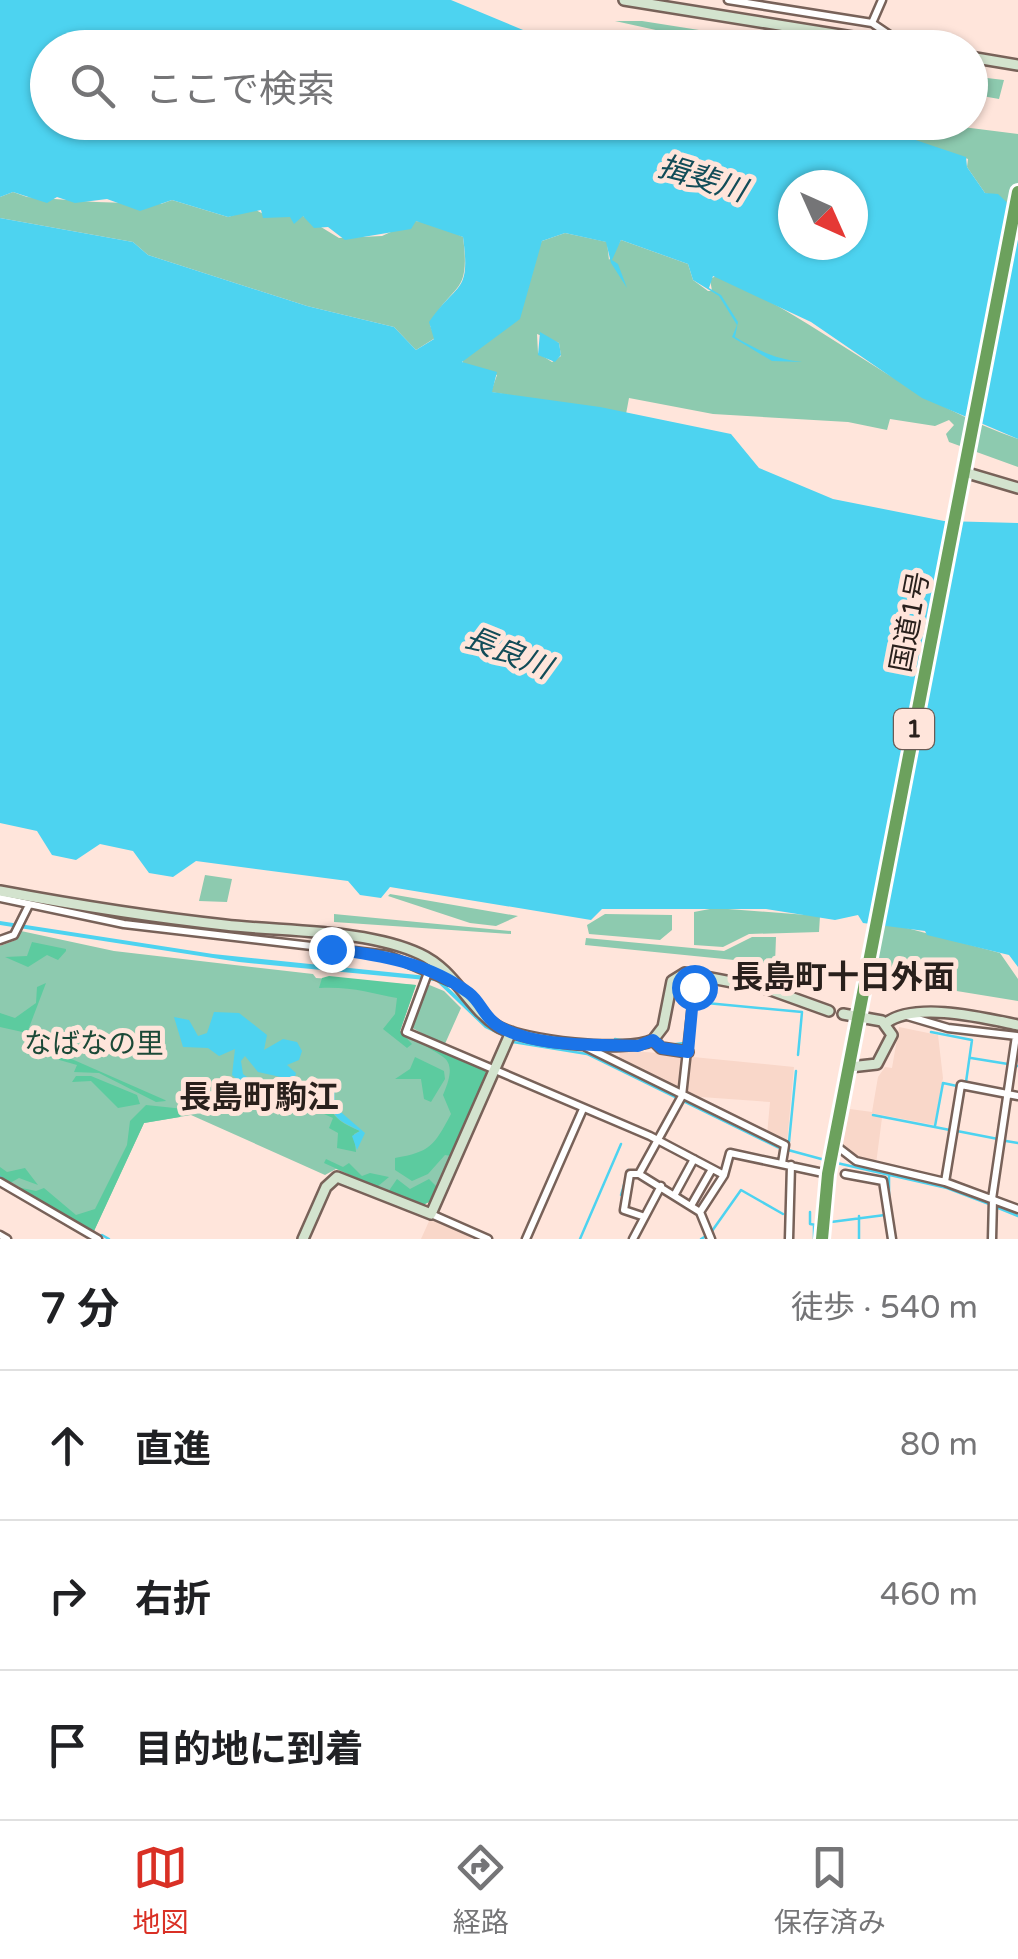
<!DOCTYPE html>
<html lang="ja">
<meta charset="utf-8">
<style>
body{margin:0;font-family:"Varela Round","Noto Sans JP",sans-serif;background:#f2f2f2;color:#202124}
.compass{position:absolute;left:778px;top:170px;width:90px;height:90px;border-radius:50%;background:#fff;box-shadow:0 2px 8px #0004;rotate:135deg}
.stop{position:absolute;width:30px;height:30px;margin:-22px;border:8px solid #1a73e8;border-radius:50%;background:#fff}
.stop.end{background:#1a73e8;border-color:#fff;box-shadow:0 2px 10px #0008}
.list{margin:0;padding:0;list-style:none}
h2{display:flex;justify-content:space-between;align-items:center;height:130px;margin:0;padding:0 40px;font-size:42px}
h2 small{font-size:32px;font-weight:400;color:#757577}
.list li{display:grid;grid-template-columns:65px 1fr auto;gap:30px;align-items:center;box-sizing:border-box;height:150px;padding:0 40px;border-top:2px solid #e0e0e0}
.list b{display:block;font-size:38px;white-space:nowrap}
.list em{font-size:32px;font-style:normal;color:#757577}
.icon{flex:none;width:55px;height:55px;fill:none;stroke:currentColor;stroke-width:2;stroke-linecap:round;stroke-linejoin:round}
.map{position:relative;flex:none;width:1018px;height:1239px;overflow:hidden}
.search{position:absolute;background:#fff;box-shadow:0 2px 8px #0004;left:30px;right:30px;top:30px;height:110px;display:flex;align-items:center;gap:25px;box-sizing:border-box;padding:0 35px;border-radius:55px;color:#757577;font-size:38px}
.sheet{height:580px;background:#fff}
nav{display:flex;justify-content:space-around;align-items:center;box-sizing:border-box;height:140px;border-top:2px solid #e0e0e0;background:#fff;font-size:28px;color:#757577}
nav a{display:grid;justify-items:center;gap:5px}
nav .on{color:#d93025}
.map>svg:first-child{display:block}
</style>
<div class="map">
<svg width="1018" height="1239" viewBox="0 0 1018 1239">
<rect width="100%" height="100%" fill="#ffe5db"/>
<!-- built -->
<path fill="#f9d7c9" d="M899,1027l39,8 5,43 -9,47 -63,-12 11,5 -6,46 -19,-4 -15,-14 8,-37 22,3 6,-35 7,-10 7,1z
M620,1050l62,5 -1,36 -62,-29z
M693,1057l101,10 -7,76 -20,-8 3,-33 -83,-6 2,-36z
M435,1218l38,17 -2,4h-50l9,-20z"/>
<!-- green -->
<path fill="#8dcaaf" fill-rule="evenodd" d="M615,21h27l165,26h-74z
M970,76l34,4 -5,19 -28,-5z
M862,123h69l87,11v79l-23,-17 -10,-3 -18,-26 1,-8z
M13,192l14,5 69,5 65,2 11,-4 56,17 26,-8 15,8 34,-1 36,22 43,-2 33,-15 18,2 30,14c8,61 -11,44 -33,88l5,13 -19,12 -22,-23 -87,-21 -159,-51 -15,-13 -133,-24v-21z
M565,233l42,9 2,18 12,-20 67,24 5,16 15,11h4l-2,-12 8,-4c105,48 190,126 300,164v28l-69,-25 -3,-8 8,-9 -5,-5 -14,6 -45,-7 -3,11 -39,-8 -135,-8 -84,-16 -3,16 -10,-1 -125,-21 6,-17 -34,-11v-6l14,-9 65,-108zM537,334l22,9 2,13 -9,6 -14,-9z
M205,875l27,4 -5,23 -28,-1z
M390,894l128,22 -22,10 -26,-3 -82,-27z
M715,908l105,8 -1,16 -70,2 -26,13 -29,-2v-33z
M334,914l177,17v3l-177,-12z
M605,914l67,1v15l-12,10 -71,-6 -2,-9z
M892,924l108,29 18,26v22l-135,-22 -10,8 10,-61z
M21,931l93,20 199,23 3,4 100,7 -16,46 82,36 5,7 -56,127 -10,5 -85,-37 -11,6 -134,-60 -47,8 -50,108 -94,-55v-230l16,-6z
M752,937h24l-1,27 -190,-19 1,-7 138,13z
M427,984l17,7 17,17 -17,38 -35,-20z"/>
<!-- forest -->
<path fill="#5ccb9f" d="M32,942l34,7v2l-8,9 -11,-5 -19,12 -23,-10 22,-1z
M329,976l87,9 -16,46 12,13 -5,4 -24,-19 12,-15 2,-16c-25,-5 -48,-12 -78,-10l3,-10z
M46,983l-19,50 -27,-6v-14l15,5 21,-15 1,-16z
M418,1038l64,29 5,7 -36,82 -6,-1 -17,19 -16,7 -17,-11v-12c35,-6 39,-12 56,-44l-8,-19c20,-46 -9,-35 -25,-57z
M42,1046l123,54 1,1 -10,1 -57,-29 -25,-1 3,-7 -35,-10z
M415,1057l29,14 1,8 -14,23 -7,-3 -3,-20h-26l15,-10z
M76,1076h15l46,19 3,9 -22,4 -27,-27 -19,1z
M329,1103c3,16 17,22 31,28l-6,3 2,18 -19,-4 1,-15 -9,-5 4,-10 -9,-4z
M146,1105l38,4 -4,8 -36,6 -50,108 -77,-44 19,4 8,-3 32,27 19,-6 32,-64 3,-24z
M326,1159l17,8 6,-4 13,13 8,-3 19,4 -12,10 -53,-24z
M0,1167l7,5 18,-4 13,17 -19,-7 -9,5 -10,-7z
M397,1179l13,10 19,-10 8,8 -6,14 -10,5 -33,-14z"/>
<!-- water -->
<path fill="#4dd3f0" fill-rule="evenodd" d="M0,0h451l113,47 -516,1v74h814l104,35 1,10 18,26 13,1 20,19v226l-96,-41 -111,-76 -98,-46 -4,12 12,7 17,27 -3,15c25,14 40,22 68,25l-31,-1 -40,-24 5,-12 -18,-29 -26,-16 -5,-16 -67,-24 -9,20 6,4 9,24 -16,-25 -5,-21 -41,-9 -23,8 -22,78 -58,43 35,10 -5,20 108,15 131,27 28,34 74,31 111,22 74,2v444l-9,-12 -82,-20 -2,-4 -62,-8 -5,-8 -23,5 -69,-11h-164l-11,11 -201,-33 -9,11 -21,-3 -12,-14 -152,-20 -23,16 -24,-4 -16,-22 -33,-7 -24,16 -24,-5 -15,-24 -37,-8v-605l133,24 15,13 159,51 87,21 22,23 18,-11 -5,-17c28,-41 42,-27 34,-85l-47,-16 -5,8 -66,11 -17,-13 -14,1 -11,-12 -9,8 -4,-7 -27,1 -2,-8 -33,7 -56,-17 -32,11 -33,-12 -32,4 -18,-6 -10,6 -34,-11 -13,5zM793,185h60v60h-60z
M540,332l19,11 2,12 -6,7 -17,-7z
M0,921l213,33 224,23 52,49 23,15 -27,-13 -49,-47 -197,-19 -239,-37z
M214,1012l25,1 28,22 -3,15 19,-11 14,3 5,9 -3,9 -12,5 9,8 -2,7 -36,-8 -13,-16 -4,5 2,13 24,18 18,4 8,-6 20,4 21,-10 1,23 30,26 -8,17 -5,-14 8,-5c-25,-13 -22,-9 -34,-35 -29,7 -71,1 -94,-21l3,-26 -16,7 -11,-8 -25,-1 -9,-30 15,3 9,16 9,-3z"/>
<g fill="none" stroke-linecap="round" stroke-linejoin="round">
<!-- stream -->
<path stroke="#4dd3f0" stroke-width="2.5" d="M696,1002l106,10 -4,43
M931,1032l41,8 -6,42
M615,1039l12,2
M513,1042l74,12 190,93 48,13
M668,1045l16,-2
M971,1058l37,6
M1016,1066h2
M873,1115l77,15
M935,1126l8,-43 14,3
M957,1131l41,8
M1006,1141l12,2
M789,1142l7,-71
M837,1163l110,25 42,16
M628,1170l8,3 18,-33
M0,1177l9,7
M949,1180l15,-90
M625,1197l-4,-2 5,-17
M889,1199v-23
M996,1207l22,9
M810,1212v12l6,1
M859,1216v23
M831,1222l54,-7
M77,1223l16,8
M712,1231l29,-41 42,24
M102,1235l7,4
M580,1239l41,-95
M701,1239l5,-3
M814,1239v-13"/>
<defs>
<path id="street" d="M728,0l144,23 31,21
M872,23l10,-23
M0,898l124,26 264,31 62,27
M0,940l14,-5 14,-28
M429,970l-23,62 244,104 74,39 -24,37 11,27
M694,987l-12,109 -43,78 61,38
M904,1015l44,13 69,8
M586,1047l199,98 -3,18
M834,1144l22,17 89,21 73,27
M639,1174h-9l-6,36 18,6
M845,1174l38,7 9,58
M724,1175l6,-22 98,21
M0,1182l98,57
M945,1182l16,-97 57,11
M675,1194l19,-35
M992,1199l24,-163
M692,1204l20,-35
M431,1214l57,25
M0,1235l7,4
M526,1239l57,-130
M633,1239l28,-53
M789,1239l2,-74
M992,1239l1,-40"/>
<path id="secondary" d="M624,0l297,48
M970,57l48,8
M964,472l54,16
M0,891c75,14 150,26 225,34 59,7 142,4 195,29 35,16 47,52 77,72 25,16 130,27 156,14l8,8 27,4
M843,1014l39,7 10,14 -15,29 -27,3
M886,1023c30,-22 98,-5 132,2
M653,1040l10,-13 9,-46 13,-8 83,16 61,22
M303,1239l23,-52 11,-10 94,37 80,-182"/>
<path id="highway" d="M822,1239l6,-65 190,-982"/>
</defs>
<!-- street casing -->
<use href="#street" stroke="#786259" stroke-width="11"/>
<!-- secondary casing -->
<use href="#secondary" stroke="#786259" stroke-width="14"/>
<!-- highway casing -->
<use href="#highway" stroke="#fff" stroke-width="18"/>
<!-- street -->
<use href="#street" stroke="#fff" stroke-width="6"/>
<!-- secondary -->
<use href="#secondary" stroke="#d3e3ce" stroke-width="9"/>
<!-- highway -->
<use href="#highway" stroke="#6ca15d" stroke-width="12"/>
</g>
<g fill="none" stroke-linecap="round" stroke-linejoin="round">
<!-- route -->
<path stroke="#1a73e8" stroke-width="12" d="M331,949c50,6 98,14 138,44 12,9 16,26 31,34 37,21 97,17 138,19l15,-6 9,8 26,4 6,-65"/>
</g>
<g text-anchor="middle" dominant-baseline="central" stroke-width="10" stroke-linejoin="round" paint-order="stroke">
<!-- shield labels -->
<rect fill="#ffe5db" stroke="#695b55" stroke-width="2.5" x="894" y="709" width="40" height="40" rx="8"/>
<g font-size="25" font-weight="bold" fill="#29201c">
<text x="914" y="729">1</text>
</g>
<!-- street labels -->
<g font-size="28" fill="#29201c" stroke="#ffe5db">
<text transform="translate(910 622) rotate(-79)">国道1号</text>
</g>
<!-- park labels -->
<g font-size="28" fill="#1b4937" stroke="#ffe5db">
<text x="94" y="1044">なばなの里</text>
</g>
<!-- water labels -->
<g font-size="30" font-style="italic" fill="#124c58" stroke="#ffe5db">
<text transform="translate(702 179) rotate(17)">揖斐川</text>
<text transform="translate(508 653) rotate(22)">長良川</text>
</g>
<!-- quarter labels -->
<g font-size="32" font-weight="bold" fill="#29201c" stroke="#ffe5db">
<text x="843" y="978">長島町十日外面</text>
<text x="259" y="1098">長島町駒江</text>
</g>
</g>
</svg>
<svg class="compass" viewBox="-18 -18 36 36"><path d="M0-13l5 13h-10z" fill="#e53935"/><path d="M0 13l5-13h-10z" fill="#757577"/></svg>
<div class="stop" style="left:694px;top:987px"></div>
<div class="stop end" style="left:331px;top:949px"></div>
<div class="search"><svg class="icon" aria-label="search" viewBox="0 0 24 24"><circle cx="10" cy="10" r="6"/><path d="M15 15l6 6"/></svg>ここで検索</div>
</div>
<section class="sheet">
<h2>7 分<small>徒歩 · 540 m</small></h2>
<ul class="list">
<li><svg class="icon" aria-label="ahead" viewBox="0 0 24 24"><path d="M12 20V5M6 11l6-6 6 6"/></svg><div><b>直進</b></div><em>80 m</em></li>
<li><svg class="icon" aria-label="right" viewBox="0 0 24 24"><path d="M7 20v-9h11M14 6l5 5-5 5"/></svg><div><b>右折</b></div><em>460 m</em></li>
<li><svg class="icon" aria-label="arrive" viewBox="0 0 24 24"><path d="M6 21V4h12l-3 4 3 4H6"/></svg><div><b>目的地に到着</b></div></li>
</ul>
</section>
<nav>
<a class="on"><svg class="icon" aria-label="map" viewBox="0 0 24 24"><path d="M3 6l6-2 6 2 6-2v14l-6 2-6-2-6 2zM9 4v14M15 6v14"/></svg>地図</a>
<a><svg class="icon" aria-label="directions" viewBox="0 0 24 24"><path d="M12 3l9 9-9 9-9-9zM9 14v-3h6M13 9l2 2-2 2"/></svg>経路</a>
<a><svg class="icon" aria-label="saved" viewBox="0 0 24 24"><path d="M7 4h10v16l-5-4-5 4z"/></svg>保存済み</a>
</nav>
